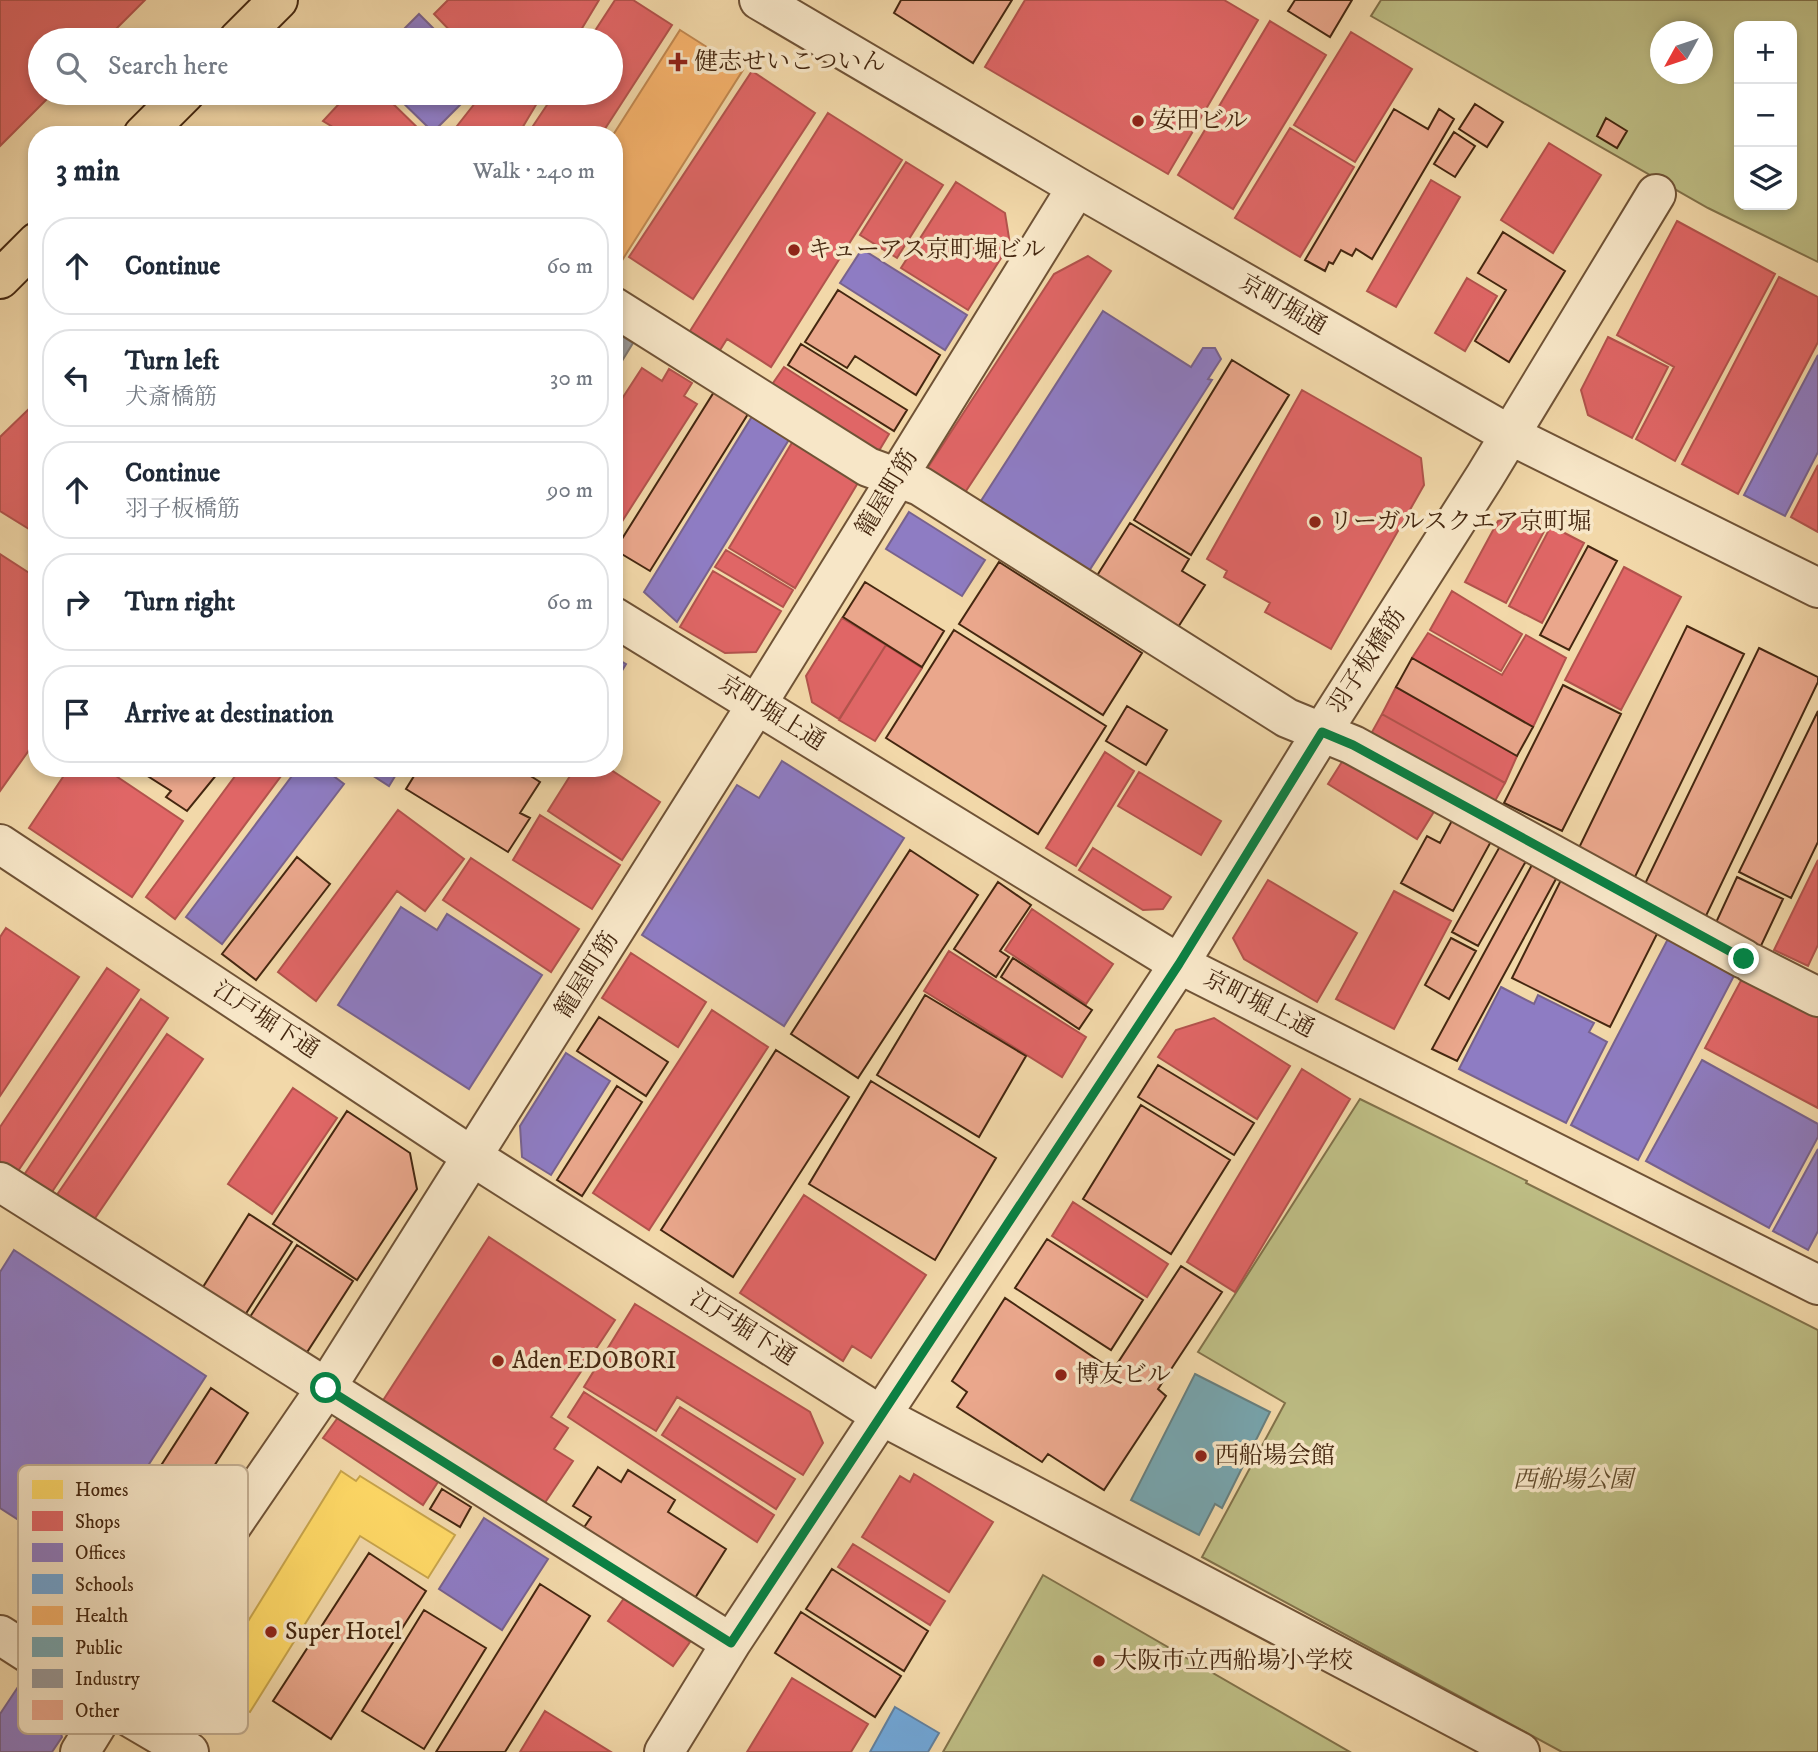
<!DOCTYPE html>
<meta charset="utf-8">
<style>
body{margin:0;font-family:"IM FELL DW Pica","Noto Serif JP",serif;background:#f6f6f7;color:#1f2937}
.controls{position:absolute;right:21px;top:21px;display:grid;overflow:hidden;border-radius:14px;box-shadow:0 4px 10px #0003}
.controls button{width:63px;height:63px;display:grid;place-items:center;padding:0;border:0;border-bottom:2px solid #e0e1e3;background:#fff;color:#1f2937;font:35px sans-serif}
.compass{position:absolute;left:1650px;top:21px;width:63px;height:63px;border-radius:50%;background:#fff;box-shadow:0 4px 10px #0003;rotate:230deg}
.stop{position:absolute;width:21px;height:21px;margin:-16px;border:5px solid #0b8043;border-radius:50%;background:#fff}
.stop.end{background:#0b8043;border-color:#fff;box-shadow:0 2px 7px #0008}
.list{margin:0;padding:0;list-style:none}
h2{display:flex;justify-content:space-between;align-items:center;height:91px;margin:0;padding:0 28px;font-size:30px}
h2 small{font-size:23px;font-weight:400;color:#747a83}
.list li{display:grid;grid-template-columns:46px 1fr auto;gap:21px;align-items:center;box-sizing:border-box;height:98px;margin:0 14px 14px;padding:0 14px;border:2px solid #e0e1e3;border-radius:28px}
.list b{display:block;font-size:26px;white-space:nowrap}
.list p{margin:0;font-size:23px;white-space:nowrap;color:#747a83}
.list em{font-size:23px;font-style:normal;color:#747a83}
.icon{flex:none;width:38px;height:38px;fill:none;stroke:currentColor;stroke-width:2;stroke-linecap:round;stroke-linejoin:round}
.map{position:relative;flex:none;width:1818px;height:1752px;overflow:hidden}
.search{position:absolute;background:#fff;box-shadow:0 4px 10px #0003;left:28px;top:28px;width:595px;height:77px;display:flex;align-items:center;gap:18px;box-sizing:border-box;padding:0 24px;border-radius:38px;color:#747a83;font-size:26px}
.panel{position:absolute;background:#fff;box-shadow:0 4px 10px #0003;left:28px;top:126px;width:595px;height:651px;border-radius:28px}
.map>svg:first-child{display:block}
</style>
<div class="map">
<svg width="1818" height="1752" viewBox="0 0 1818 1752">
<rect width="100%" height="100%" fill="#f2d8a9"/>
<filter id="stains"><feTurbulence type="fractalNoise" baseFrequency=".00286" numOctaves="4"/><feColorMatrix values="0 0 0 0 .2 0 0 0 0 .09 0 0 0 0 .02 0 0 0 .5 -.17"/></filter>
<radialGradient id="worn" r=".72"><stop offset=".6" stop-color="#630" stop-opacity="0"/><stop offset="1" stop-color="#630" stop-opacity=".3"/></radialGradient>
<!-- green -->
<path fill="#bebe85" stroke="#82724a" stroke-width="2" fill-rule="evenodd" d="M1381,0h437v262l-110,-54 -337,-192zM1739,26h53v179h-53zM1660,32h42v42h-42z
M1360,1099l167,82 -1,2 292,147v422h-256l-360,-195 83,-154 -87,-51z
M1043,1575l307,177h-407z"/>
<!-- homes -->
<path fill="#ffd966" stroke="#c7a44c" stroke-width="2" d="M341,1471l15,10 4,-5 95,59 -27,43 -68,-42 -110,176 -42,-26z"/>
<!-- shops -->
<path fill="#e06666" stroke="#b2534c" stroke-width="2" d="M0,0h145l-40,40h-65v53h13l-53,53z
M448,0h151l-24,40h-116l-25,-26z
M615,0h18l39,25 -71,110h-74l28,-42h56v-53h-22z
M1025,0h199l34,20 -90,154 -183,-107z
M1270,21l56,34 -93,154 -55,-34z
M1351,32l61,37 -57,93 -61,-37z
M752,71l63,42 -122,186 -64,-42z
M349,93h33l43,42h-79l-23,-14z
M483,93h60l-25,42h-68z
M828,113l74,47 -131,207 -44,-28 -12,19 -30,-19z
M1290,128l64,39 -54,90 -65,-39z
M1549,143l52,32 -48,78 -52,-33z
M906,162l37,23 -46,73 -37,-23z
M1431,180l29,17 -64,110 -29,-16z
M956,182l49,31 5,31 -42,66 -67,-42z
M1677,221l98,53 -100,187 -39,-22 38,-72 -57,-32z
M1088,256l23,15 -151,229 -37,-25 131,-201z
M1779,277l39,20v45l-80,152 -56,-30z
M1467,278l30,18 -32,55 -30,-18z
M1608,337l60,30 -36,71 -44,-23 -7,-25z
M784,367l105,67 -12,20 -106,-68z
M642,368l20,13 7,-12 23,14 -8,13 13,8 -83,130v-123z
M1302,390l119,68 3,27 -93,164 -66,-37 5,-9 -46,-26 3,-6 -20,-12z
M37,401v133l-37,-23v-74z
M796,436l66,40 -67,112 -66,-40z
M1818,465v67l-27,-15z
M1525,511l23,13 -42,79 -41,-21 33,-61z
M1551,526l33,17 -42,80 -33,-17z
M726,550l67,40 -10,17 -68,-40z
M0,554l37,24v161l-37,52z
M1624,567l57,30 -60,113 -56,-30z
M713,571l68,40 -25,41 -31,1 -45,-26z
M1452,591l70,43 -21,37 -71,-41z
M842,618l44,27 -47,74 -27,-17 -6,-26z
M1428,633l74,42 24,-40 40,23 -33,69 -121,-69z
M886,645l36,23 -47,73 -36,-21z
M1396,687l121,69 -12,27 -123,-69z
M1382,714l123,69 -15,27 -123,-69z
M1105,752l29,19 -58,95 -30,-18z
M1345,757l90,53 -18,29 -89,-55z
M69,768h35l79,53 -51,76 -103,-69z
M241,768h46l-112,151 -29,-22z
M575,768h33l52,34 -38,58 -74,-49z
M1139,772l82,49 -20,34 -83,-49z
M398,810l66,49 -39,52 -28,-20 -81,110 -38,-29z
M540,815l80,50 -28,44 -79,-49z
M1093,848l78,49 -8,12 -20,1 -64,-40z
M471,858l108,71 -28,43 -108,-72z
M1818,860v85l-10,21 -34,-16z
M1268,880l89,53 -40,69 -73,-43 -11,-21z
M1394,891l57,30 -57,108 -58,-30z
M1032,909l81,55 -27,40 -81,-54z
M6,928l73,49 -79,119v-159z
M949,951l137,86 -24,40 -138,-86z
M631,953l75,49 -28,45 -76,-49z
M107,968l32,22 -127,190 -12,-9v-44z
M1744,975l74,39v94l-113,-60z
M141,999l27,19 -116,174 -28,-17z
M712,1010l56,37 -119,183 -56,-37z
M1214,1018l76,48 -33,53 -99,-62 18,-27z
M167,1034l36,25 -114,168 -37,-25z
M1302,1069l48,30 -115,193 -48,-30z
M293,1088l44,30 -65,96 -44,-30z
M804,1195l122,80 -55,83 -19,-12 -9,15 -103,-68z
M1073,1202l95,62 -21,33 -95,-61z
M489,1237l126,83 -64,97 17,11 -14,21 19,12 -31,46 -160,-105z
M635,1304l175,108 13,31 -20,32 -126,-78 -21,34 -72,-44z
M584,1392l190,123 -17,27 -189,-125z
M680,1407l115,72 -19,30 -114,-74z
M339,1416l99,66 -15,23 -100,-67z
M914,1474l79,48 -44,70 -87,-55 38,-61 10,6z
M853,1544l92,57 -15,24 -92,-58z
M625,1597l65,45 -17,24 -65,-45z
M792,1678l76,46 -17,28h-104z
M545,1711l66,41h-91z"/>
<!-- offices -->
<path fill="#8e7cc3" stroke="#78628d" stroke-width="2" d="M419,14l26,26h-52z
M393,93h79l-39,39z
M862,249l105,66 -22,35 -105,-67z
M1103,311l88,56 12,-19h12l6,11 -13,20 4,1 -125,194 -108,-70z
M1818,355v97l-33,64 -41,-21z
M756,410l37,23 -116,189 -33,-30z
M909,512l76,48 -23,36 -76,-47z
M614,657l12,7 -12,20z
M782,761l122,77 -120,188 -142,-91 95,-150 22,13z
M298,768h25l21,16 -122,160 -36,-27z
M361,768h39l-11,18z
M401,907l36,23 10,-16 95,61 -73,114 -131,-84z
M1670,935l67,35 -99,190 -67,-35z
M1501,987l33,17 4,-9 56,28 -5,9 18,10 -41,81 -107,-54z
M566,1053l44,28 -59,94 -29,-18 -2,-31z
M1702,1060l116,64v13l-49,91 -123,-67z
M1818,1149v82l-10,19 -35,-19z
M14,1250l192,126 -121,187 -85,-55v-236z
M484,1518l64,41 -46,71 -63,-41z
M22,1681l30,21 10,35 -10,15h-52v-38z"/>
<!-- schools -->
<path fill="#6fa8dc" stroke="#62819f" stroke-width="2" d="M895,1707l44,26 -11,19h-58z"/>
<!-- health -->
<path fill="#f6b26b" stroke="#c18850" stroke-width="2" d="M680,30l63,40 -129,203 -1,-138z"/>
<!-- public -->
<path fill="#76a5af" stroke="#677f7f" stroke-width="2" d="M1195,1374l75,38 -48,96 -7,-4 -16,31 -68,-35z"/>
<!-- industry -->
<path fill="#999" stroke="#807770" stroke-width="2" d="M614,331l19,12 -19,31z"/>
<!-- building -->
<path fill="#eaa78c" stroke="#452710" stroke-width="2" d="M901,0h111l-39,63 -79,-50z
M1295,0h57l-22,37 -42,-26z
M1475,104l28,18 -16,25 -28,-18z
M1394,109l34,20 11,-20 15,10 -82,140 -16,-10 -4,7 -11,-6 -8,14 -4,-2 -4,9 -20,-11z
M1606,118l21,13 -10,17 -20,-12z
M1454,132l21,14 -20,31 -21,-13z
M1503,232l62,39 -56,91 -34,-21 31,-51 -28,-17z
M838,290l102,65 -24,40 -61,-39 -8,12 -42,-26z
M801,344l106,66 -13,21 -106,-66z
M1232,360l57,35 -98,160 -57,-35z
M719,384l34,22 -103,165 -35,-21z
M1130,523l59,36 -7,12 23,14 -30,47 -82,-50z
M1588,546l29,15 -48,89 -29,-15z
M999,562l143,91 -39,62 -144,-91z
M865,582l79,49 -22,36 -79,-50z
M1687,626l57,28 -113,231 -57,-27z
M954,630l152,96 -68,108 -152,-96z
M1759,648l59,29v5l-114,238 -62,-30z
M1412,658l121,69 -16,29 -121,-69z
M1563,685l58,29 -59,117 -58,-28z
M1127,706l40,24 -21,35 -40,-24z
M1818,711v131l-27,56 -52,-26z
M135,768h87l-35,43 -21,-14 5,-6z
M419,768h99l22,14 -20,31 10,5 -22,34 -102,-63z
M1455,815l39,21 -41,75 -52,-28 26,-47 13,7z
M1504,839l26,15 -52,92 -26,-14z
M910,850l68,45 -120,183 -67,-44z
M297,857l33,27 -74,96 -34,-26z
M1533,863l24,14 -100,184 -25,-12z
M1737,877l46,22 -24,51 -46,-21z
M1561,880l98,50 -49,97 -98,-49z
M998,882l33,23 -31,46 9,6 -13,20 -42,-28z
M1451,938l25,13 -27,48 -24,-14z
M1013,958l79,52 -13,19 -78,-52z
M925,995l101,61 -47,81 -102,-62z
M599,1017l69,45 -22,34 -69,-45z
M776,1050l73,47 -116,180 -72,-47z
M1158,1065l96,58 -20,32 -96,-58z
M871,1081l125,77 -61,102 -126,-76z
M617,1086l25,16 -60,94 -25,-16z
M1141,1105l89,55 -59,94 -88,-55z
M347,1111l63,42 7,36 -60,91 -84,-56z
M249,1214l43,28 -47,73 -42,-28z
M1047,1239l96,61 -32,50 -96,-62z
M297,1245l56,36 -51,79 -56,-37z
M1181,1266l41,26 -64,97 8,7 -62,94 -56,-36 -6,8 -85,-55 10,-15 -15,-11 53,-83 108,72z
M211,1388l37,25 -110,172 -38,-25z
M598,1467l23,15 7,-12 47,30 -7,12 58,37 -38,60 -111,-71 14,-21 -18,-11z
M442,1489l29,18 -11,20 -30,-18z
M369,1553l57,38 -95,148 -58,-38z
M832,1569l96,62 -24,40 -98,-62z
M540,1584l50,32 -85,136h-69z
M424,1610l62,38 -62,101 -62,-38z
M801,1612l100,64 -26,41 -100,-64z"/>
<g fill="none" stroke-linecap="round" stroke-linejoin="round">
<defs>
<path id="minor" d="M759,0l318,187 433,248 308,153
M614,307l254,160 52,19 367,232 66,27 391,214
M614,617l565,347 639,321
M0,844l473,313 409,259 638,336
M1751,963l67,34
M0,1182l731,461
M0,1635l109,70 80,47
M80,1752l29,-47 217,-317 431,-684 320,-517
M664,1752l67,-109 448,-679 143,-232 163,-256 171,-282"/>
<path id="major" d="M238,40l40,-40
M143,135l42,-42
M0,279l37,-37"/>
</defs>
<!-- minor casing -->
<use href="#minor" stroke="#705336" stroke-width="42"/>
<!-- major casing -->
<use href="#major" stroke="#452710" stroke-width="42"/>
<!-- minor -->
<use href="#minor" stroke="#f7e6c7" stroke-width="38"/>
<!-- major -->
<use href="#major" stroke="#f2d8a9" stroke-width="38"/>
</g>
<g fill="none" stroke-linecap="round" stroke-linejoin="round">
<!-- route -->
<path stroke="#0b8043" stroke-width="9" d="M326,1388l405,255 448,-679 143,-232 31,13 391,214"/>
</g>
<!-- markers -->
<g fill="#8f2418" stroke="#f7e6c7" stroke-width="2.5">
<path d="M674.5 51.5h7v7h7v7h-7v7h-7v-7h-7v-7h7z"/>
<circle cx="1138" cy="121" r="7"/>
<circle cx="794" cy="250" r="7"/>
<circle cx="1315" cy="522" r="7"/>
<circle cx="498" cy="1361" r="7"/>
<circle cx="1061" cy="1375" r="7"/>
<circle cx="1201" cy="1456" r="7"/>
<circle cx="271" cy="1632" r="7"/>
<circle cx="1099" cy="1661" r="7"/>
</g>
<g text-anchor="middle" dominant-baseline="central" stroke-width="7" stroke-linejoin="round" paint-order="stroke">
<!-- poi labels -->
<g font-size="24" fill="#452710" stroke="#f7e6c7" text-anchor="start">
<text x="694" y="62">健志せいこついん</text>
<text x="1152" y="121">安田ビル</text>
<text x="808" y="250">キューアス京町堀ビル</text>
<text x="1329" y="522">リーガルスクエア京町堀</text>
<text x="512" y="1361">Aden EDOBORI</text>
<text x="1075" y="1375">博友ビル</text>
<text x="1215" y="1456">西船場会館</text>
<text x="285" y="1632">Super Hotel</text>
<text x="1113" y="1661">大阪市立西船場小学校</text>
</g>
<!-- street labels -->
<g font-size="24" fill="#452710" stroke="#f7e6c7">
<text transform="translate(1283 305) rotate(30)">京町堀通</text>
<text transform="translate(887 493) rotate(-59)">籠屋町筋</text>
<text transform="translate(1367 661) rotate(-57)">羽子板橋筋</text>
<text transform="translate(772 713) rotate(32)">京町堀上通</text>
<text transform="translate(587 975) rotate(-58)">籠屋町筋</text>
<text transform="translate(1259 1004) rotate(27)">京町堀上通</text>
<text transform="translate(266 1020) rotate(33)">江戸堀下通</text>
<text transform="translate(743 1328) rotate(32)">江戸堀下通</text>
</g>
<!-- park labels -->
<g font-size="24" font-style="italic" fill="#634d2d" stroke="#f7e6c7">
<text x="1573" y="1480">西船場公園</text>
</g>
</g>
<!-- legend -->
<rect x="18" y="1465" width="230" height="269" rx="10" fill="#f7e6c7" stroke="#c2ad90" stroke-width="2"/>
<rect x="32" y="1480" width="31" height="19" fill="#ffd966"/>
<rect x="32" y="1511" width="31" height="20" fill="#e06666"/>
<rect x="32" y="1543" width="31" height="19" fill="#8e7cc3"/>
<rect x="32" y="1574" width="31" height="20" fill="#6fa8dc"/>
<rect x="32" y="1606" width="31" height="19" fill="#f6b26b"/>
<rect x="32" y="1637" width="31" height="20" fill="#76a5af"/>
<rect x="32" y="1669" width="31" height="19" fill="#999"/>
<rect x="32" y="1700" width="31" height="20" fill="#eaa78c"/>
<g font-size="19" fill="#452710">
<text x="75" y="1496">Homes</text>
<text x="75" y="1528">Shops</text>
<text x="75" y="1559">Offices</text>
<text x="75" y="1591">Schools</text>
<text x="75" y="1622">Health</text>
<text x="75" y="1654">Public</text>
<text x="75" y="1685">Industry</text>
<text x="75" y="1717">Other</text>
</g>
<rect width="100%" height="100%" filter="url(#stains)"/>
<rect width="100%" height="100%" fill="url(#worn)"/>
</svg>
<div class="controls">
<button>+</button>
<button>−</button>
<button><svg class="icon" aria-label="layers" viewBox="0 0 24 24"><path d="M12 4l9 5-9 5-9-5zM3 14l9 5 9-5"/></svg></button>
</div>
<svg class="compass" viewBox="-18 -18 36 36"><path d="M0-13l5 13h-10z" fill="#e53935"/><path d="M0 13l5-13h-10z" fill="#747a83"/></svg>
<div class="stop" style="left:326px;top:1388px"></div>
<div class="stop end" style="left:1744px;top:959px"></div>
<div class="search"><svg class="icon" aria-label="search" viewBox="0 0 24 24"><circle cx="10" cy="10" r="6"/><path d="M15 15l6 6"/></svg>Search here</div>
<section class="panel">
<h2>3 min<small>Walk · 240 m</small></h2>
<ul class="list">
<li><svg class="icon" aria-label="ahead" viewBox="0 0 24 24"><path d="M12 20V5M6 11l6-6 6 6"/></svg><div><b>Continue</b></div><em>60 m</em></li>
<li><svg class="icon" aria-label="left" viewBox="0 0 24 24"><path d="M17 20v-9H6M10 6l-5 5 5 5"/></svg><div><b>Turn left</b><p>犬斎橋筋</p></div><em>30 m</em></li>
<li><svg class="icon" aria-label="ahead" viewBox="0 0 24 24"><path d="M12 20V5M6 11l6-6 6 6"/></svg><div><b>Continue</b><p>羽子板橋筋</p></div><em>90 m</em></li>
<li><svg class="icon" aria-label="right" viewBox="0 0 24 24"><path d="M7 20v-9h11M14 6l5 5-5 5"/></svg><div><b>Turn right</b></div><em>60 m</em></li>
<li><svg class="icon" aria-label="arrive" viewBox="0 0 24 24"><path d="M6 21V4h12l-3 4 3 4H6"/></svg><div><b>Arrive at destination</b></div></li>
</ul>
</section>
</div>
